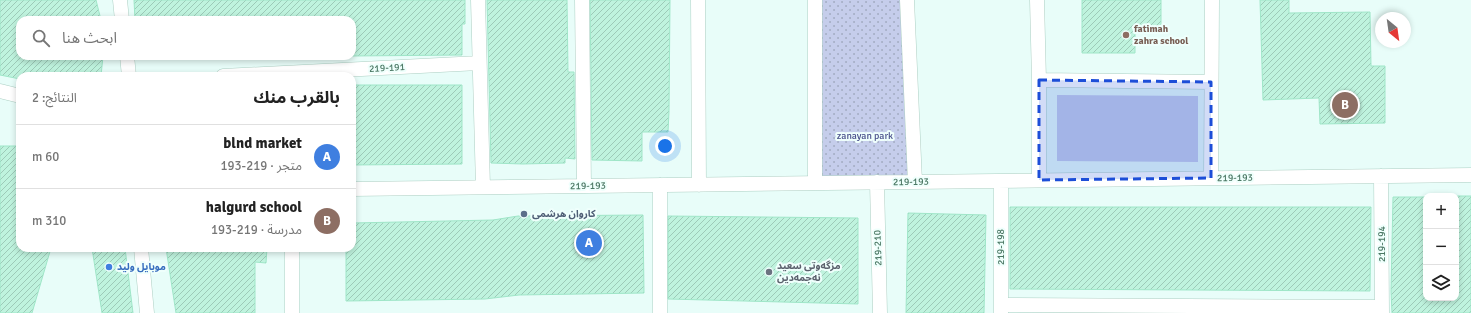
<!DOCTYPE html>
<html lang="ar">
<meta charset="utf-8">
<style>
body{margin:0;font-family:Signika,"Noto Sans Arabic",sans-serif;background:#f6f6f6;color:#222;direction:rtl}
.controls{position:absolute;right:12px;bottom:12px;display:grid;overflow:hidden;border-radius:8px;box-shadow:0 2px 6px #0003}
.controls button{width:36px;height:36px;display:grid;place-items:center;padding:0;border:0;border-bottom:1px solid #e0e0e0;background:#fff;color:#222;font:20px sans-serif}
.compass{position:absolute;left:1375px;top:12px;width:36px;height:36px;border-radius:50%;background:#fff;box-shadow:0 2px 6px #0003;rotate:151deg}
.you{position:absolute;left:665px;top:146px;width:14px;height:14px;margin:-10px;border:3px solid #fff;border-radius:50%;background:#1a73e8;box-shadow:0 0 0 6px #1a73e833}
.badge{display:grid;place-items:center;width:26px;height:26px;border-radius:50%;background:#347c53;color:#fff;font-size:13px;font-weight:700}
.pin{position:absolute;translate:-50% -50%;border:2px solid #fff;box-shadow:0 1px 4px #0006}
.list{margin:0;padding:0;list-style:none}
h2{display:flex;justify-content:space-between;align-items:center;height:52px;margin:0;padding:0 16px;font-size:17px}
h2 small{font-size:13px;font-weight:400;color:#767676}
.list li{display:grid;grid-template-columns:26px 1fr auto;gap:12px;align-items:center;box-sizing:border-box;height:64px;padding:0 16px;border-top:1px solid #e0e0e0}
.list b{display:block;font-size:15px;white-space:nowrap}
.list p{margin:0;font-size:13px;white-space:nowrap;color:#767676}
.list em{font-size:13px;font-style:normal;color:#767676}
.icon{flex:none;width:22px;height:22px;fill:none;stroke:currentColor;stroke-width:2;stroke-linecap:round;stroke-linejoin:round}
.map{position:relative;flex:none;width:1471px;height:313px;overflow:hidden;direction:ltr}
.search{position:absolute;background:#fff;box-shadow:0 2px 6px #0003;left:16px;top:16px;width:340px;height:44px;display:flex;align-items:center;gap:10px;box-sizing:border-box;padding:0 14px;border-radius:12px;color:#767676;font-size:15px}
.panel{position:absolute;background:#fff;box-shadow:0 2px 6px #0003;left:16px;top:72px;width:340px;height:180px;border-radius:12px;direction:rtl}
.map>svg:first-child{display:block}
</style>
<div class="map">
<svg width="1471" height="313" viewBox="0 0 1471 313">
<defs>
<pattern id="garden-dots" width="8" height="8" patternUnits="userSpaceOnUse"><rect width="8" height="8" fill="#c5cdeb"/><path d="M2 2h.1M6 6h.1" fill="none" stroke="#a2abc2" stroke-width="1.8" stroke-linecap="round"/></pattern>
<pattern id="building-hatch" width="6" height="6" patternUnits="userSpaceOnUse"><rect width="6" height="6" fill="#bff3de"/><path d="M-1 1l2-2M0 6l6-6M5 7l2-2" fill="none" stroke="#9dcab8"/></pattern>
</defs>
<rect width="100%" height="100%" fill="#e8fdf9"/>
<!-- park -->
<path fill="#c5cdeb" d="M1057,95l141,1v66l-141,-1z"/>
<!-- garden -->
<path fill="url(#garden-dots)" d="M821,0h82l12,182 -96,1z"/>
<!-- building -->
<path fill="url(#building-hatch)" stroke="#9fe6c8" d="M0,0h96l5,20h-81v36h83l-2,20h-81v3l-20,-4z
M134,0h331v24h-3v31l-110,1v-36h-217z
M487,0h80l1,72h6l1,87 -10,-1v5l-42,1 -32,-1z
M590,0h80l-1,112 -1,20h-26v29l-50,-1z
M1082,0h79v31l-26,1v21h-53z
M1260,0h29v13l81,-1 1,54h14v57l-65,1 -1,-26 -56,2z
M352,85h110v79l-110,1z
M0,146h20v102h31l-19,65h-32z
M1456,196h15v117h-79l-1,-22 2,-94h33v101h30z
M1010,207h361l-1,84 -360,-2z
M908,213l78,2 -2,98h-78z
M643,215l1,78 -125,2 -34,4 -139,2v-53h6v-25l141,-3 25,-4z
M668,216l190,2v86l-190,-5z
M92,248h33l8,65h-31z
M166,248h101l-1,15 -11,-1v51h-79z"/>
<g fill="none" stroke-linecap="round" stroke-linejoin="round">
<defs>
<path id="minor" d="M120,0l2,20
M478,0l5,187
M582,0l2,186
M698,0l1,185
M907,0l8,182
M1037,0l2,80v100
M127,56l2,20
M223,76l256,-13
M1039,80l172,2
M0,91l20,5
M1381,176l1,137
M1211,178l1,-178
M877,182l3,131
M815,183v-183
M660,185v128
M352,189l1119,-14
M141,248l6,65
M1001,305l381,2
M292,313v-65
M1001,313v-132"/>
</defs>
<!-- minor casing -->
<use href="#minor" stroke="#adcfc3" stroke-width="15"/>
<!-- minor -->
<use href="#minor" stroke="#fff" stroke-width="14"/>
</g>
<!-- marked area -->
<path fill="#1d4ed8" fill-opacity="0.2" stroke="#1d4ed8" stroke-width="3" stroke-dasharray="8 5" stroke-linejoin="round" d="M1039,80l172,2v96l-172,2z"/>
<!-- markers -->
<circle fill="#8d6e63" stroke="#effffc" stroke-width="1.5" cx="1126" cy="35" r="4"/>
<circle fill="#5c6f8a" stroke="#effffc" stroke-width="1.5" cx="524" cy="214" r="4"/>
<circle fill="#3f7fe0" stroke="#effffc" stroke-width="1.5" cx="109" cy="267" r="4"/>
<circle fill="#6b7280" stroke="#effffc" stroke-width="1.5" cx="769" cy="272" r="4"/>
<g text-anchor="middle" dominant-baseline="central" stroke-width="4" stroke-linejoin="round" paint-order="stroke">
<!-- education labels -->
<g font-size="10" font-weight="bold" fill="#785e54" stroke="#effffc" text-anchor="start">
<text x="1134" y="29">fatimah<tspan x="1134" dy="12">zahra school</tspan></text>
</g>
<!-- street labels -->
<g font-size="10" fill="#4b7864" stroke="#effffc">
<text transform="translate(387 68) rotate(-3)">219-191</text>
<text transform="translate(1235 178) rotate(-1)">219-193</text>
<text transform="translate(911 182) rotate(-1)">219-193</text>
<text transform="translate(588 186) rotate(-1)">219-193</text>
<text transform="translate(1382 244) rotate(-90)">219-194</text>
<text transform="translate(1001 247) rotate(-90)">219-198</text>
<text transform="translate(878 248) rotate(-92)">219-210</text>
</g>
<!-- park labels -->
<g font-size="10" fill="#484e8a" stroke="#effffc">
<text x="865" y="136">zanayan park</text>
</g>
<!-- service labels -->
<g font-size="10" font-weight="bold" fill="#4e5e75" stroke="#effffc" text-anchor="start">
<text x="532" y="214">كاروان هرشمی</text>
</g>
<!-- worship labels -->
<g font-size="10" font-weight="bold" fill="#5b616d" stroke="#effffc" text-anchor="start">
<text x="777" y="266">مزگەوتی سعید<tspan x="777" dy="12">نەجمەدین</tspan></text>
</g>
<!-- shop labels -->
<g font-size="10" font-weight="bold" fill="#366cbe" stroke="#effffc" text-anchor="start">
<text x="117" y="267">موبايل وليد</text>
</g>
</g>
</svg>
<div class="controls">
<button>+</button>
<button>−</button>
<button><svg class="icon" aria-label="layers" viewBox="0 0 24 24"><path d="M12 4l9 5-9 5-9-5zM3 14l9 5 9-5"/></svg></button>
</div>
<svg class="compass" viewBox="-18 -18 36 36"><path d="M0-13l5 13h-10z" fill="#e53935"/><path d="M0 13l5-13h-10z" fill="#767676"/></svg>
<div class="you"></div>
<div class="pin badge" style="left:589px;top:243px;background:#3f7fe0">A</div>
<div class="pin badge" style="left:1345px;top:105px;background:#8d6e63">B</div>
<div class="search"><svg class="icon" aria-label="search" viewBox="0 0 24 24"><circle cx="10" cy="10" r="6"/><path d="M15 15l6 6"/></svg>ابحث هنا</div>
<section class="panel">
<h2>بالقرب منك<small>النتائج: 2</small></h2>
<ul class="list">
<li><span class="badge" style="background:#3f7fe0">A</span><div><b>blnd market</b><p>متجر · 219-193</p></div><em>60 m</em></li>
<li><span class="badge" style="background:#8d6e63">B</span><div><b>halgurd school</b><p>مدرسة · 219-193</p></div><em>310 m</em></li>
</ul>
</section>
</div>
